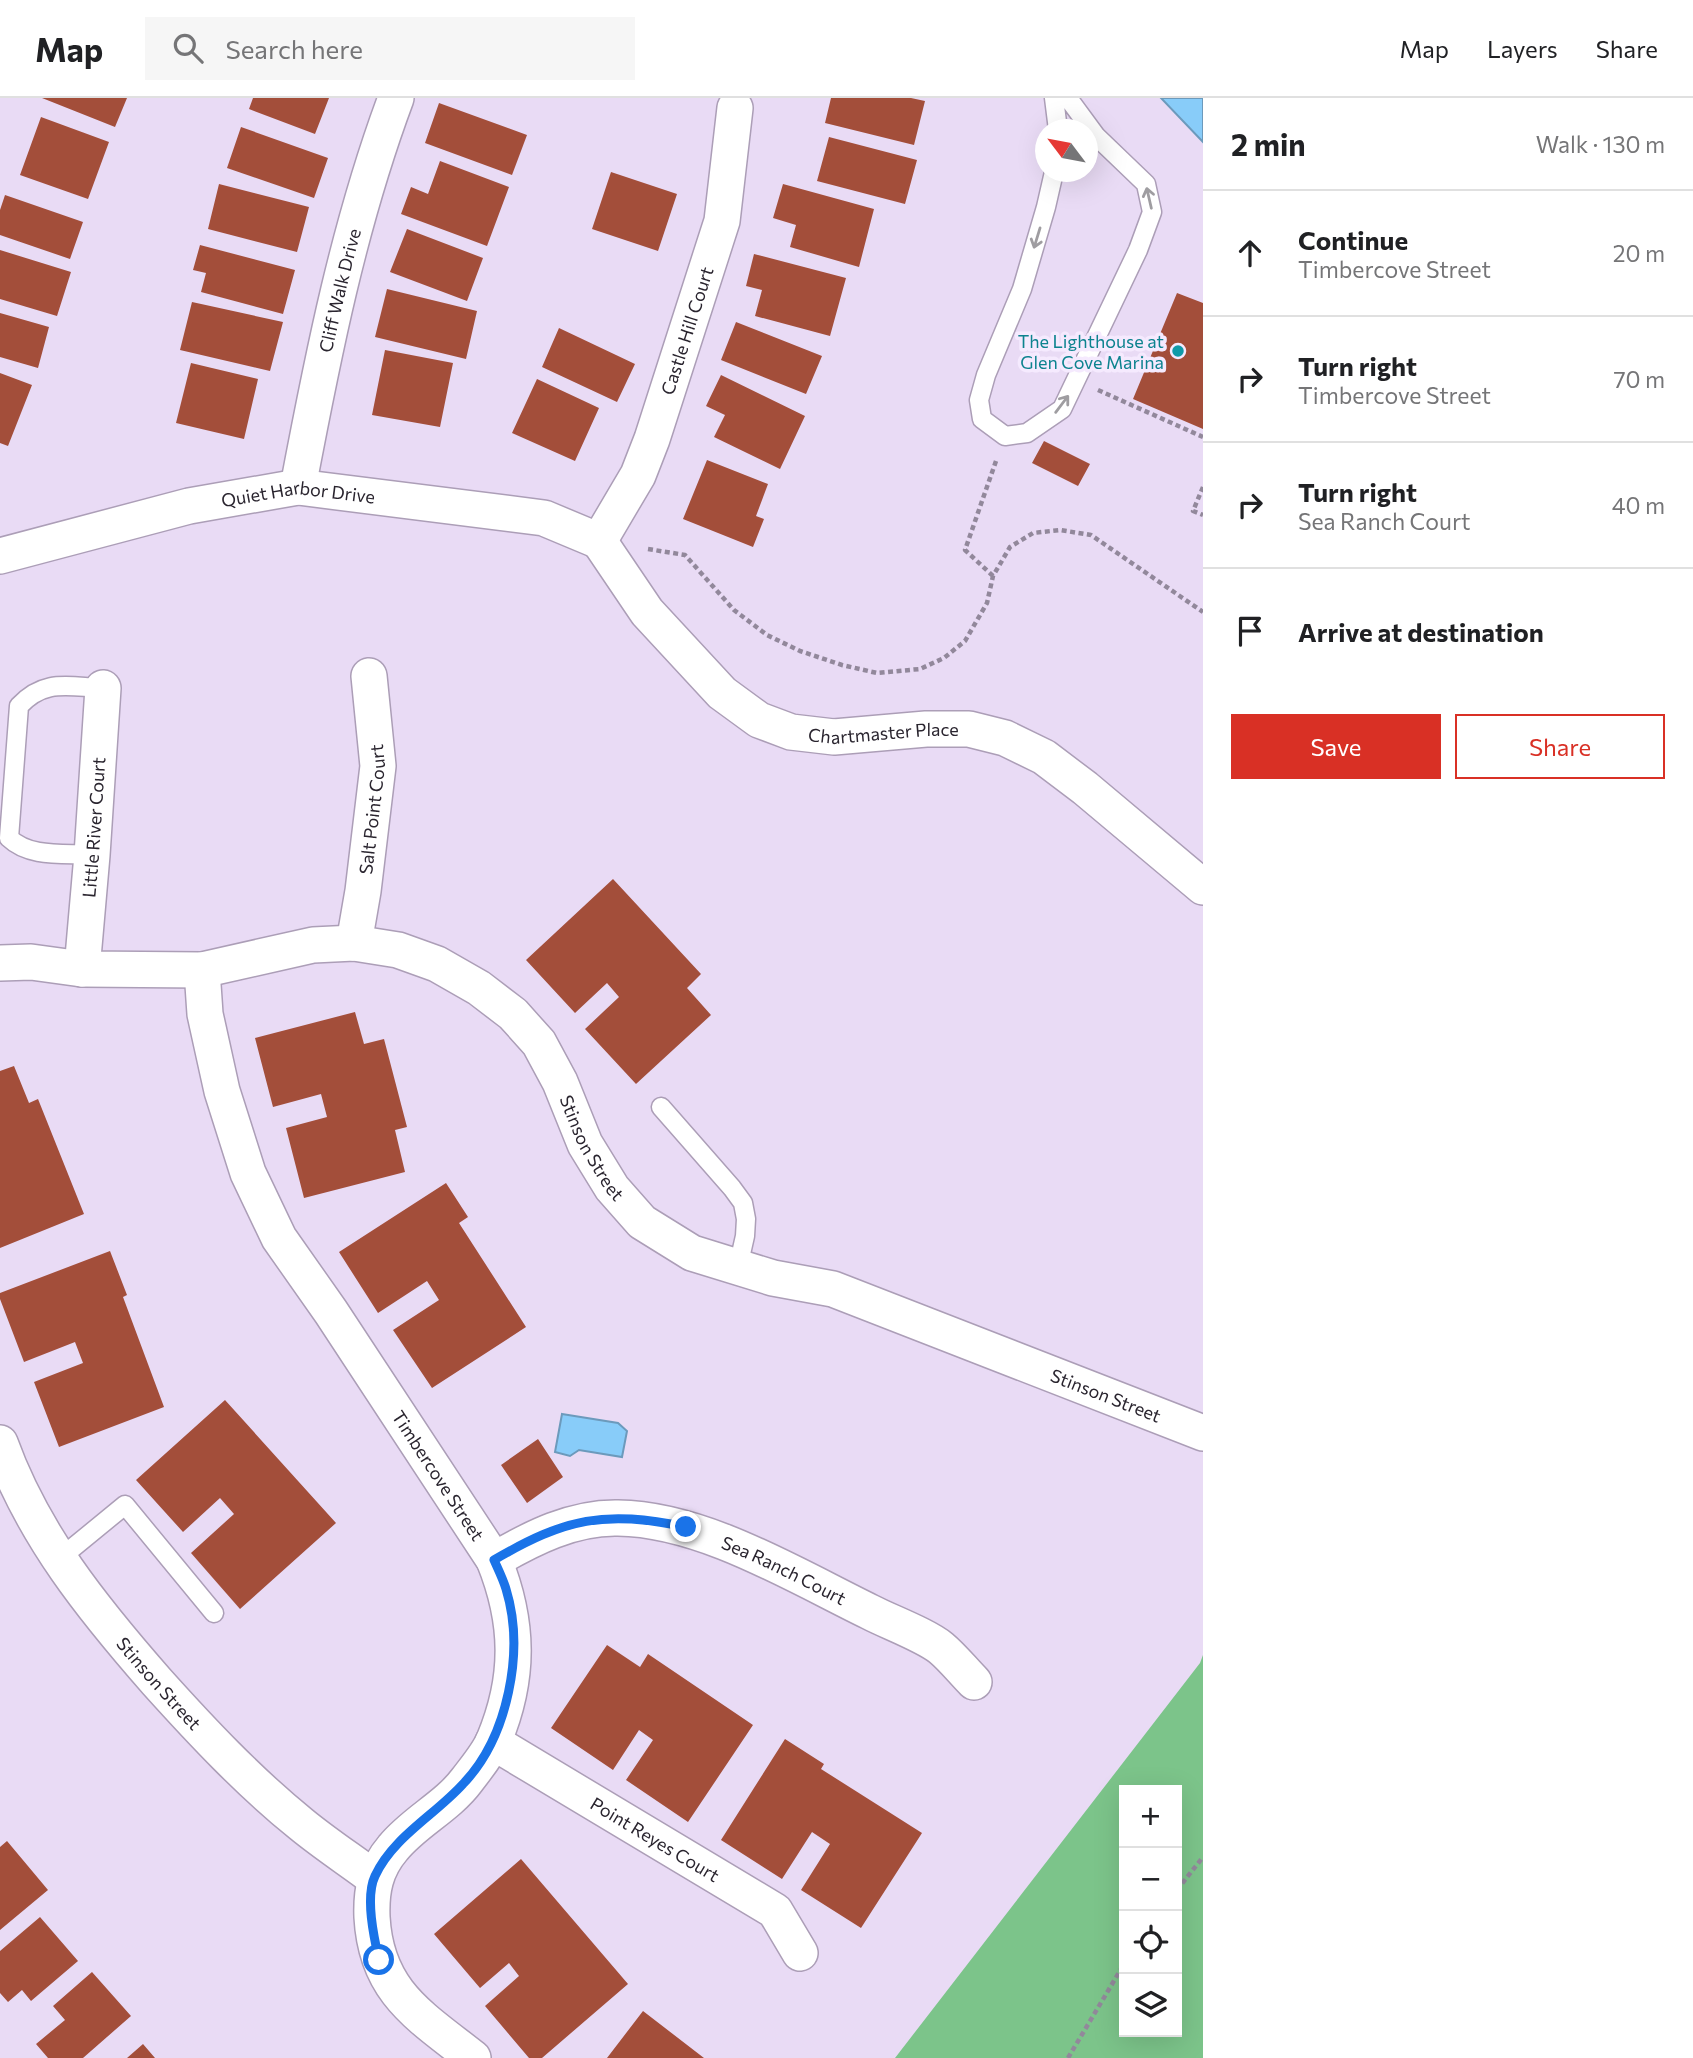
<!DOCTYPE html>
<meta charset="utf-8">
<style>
body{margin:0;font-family:Commissioner,sans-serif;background:#f6f6f6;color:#202124}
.controls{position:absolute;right:21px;bottom:21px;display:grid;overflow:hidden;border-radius:0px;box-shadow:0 7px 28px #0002}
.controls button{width:63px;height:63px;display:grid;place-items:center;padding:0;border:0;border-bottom:2px solid #e0e0e0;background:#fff;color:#202124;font:35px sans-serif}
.compass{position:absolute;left:1035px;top:21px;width:63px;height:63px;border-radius:50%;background:#fff;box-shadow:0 7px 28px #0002;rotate:302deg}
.stop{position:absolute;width:21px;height:21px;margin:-16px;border:5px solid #1a73e8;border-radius:50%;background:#fff}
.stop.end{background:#1a73e8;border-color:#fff;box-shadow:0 2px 7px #0008}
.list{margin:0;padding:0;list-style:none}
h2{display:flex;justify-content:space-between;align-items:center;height:91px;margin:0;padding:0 28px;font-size:30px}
h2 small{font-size:23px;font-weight:400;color:#757577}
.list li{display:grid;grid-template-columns:46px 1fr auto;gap:21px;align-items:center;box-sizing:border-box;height:126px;padding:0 28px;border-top:2px solid #e0e0e0}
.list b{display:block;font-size:26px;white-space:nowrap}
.list p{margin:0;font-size:23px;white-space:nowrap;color:#757577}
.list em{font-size:23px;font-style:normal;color:#757577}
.actions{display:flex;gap:14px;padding:21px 28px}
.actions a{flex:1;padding:16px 0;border:2px solid #d93025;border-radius:0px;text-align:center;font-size:24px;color:#d93025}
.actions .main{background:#d93025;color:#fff}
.icon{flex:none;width:38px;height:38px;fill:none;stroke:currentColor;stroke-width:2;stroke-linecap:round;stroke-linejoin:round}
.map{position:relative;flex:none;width:1203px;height:1960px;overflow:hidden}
header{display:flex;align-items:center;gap:42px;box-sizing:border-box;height:98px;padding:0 35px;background:#fff;border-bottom:2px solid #e0e0e0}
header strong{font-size:33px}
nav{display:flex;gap:38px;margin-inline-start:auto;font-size:24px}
.search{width:490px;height:63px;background:#f6f6f6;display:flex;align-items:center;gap:18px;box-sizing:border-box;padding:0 24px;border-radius:0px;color:#757577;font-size:26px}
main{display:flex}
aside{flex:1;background:#fff}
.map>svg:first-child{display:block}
</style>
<header>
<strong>Map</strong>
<div class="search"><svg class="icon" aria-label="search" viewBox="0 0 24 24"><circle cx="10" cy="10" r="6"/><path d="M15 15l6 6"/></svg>Search here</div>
<nav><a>Map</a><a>Layers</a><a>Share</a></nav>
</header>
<main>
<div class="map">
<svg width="1203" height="1960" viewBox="0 0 1203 1960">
<rect width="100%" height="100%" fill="#e9dbf5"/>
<!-- green -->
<path fill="#7cc48a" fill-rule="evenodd" d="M1203,1557v403h-308l305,-395zM1124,1692h53v242h-53z"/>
<!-- water -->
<path fill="#88ccf9" stroke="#6c9abc" stroke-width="2" d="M1161,0h42v44z
M562,1316l56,9 9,8 -5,26 -43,-7 -9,6 -15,-4z"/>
<!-- building -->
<path fill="#a34e3a" d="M42,0h85l-12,29z
M253,0h76l-14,36 -66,-25z
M831,0h80l14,3 -11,44 -89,-22z
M439,5l88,32 -15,40 -87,-32z
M41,19l68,25 -21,57 -68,-24z
M241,29l87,31 -14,40 -87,-30z
M829,39l88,23 -12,44 -88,-23z
M440,63l69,26 -22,59 -86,-32 10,-27 17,7z
M611,74l66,22 -19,57 -66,-22z
M219,86l90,23 -12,45 -89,-23z
M783,86l91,25 -15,58 -69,-20 6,-22 -23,-7z
M5,97l78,27 -13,37 -70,-24v-25z
M407,131l76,29 -16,43 -77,-29z
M200,147l95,25 -12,44 -82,-22 5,-19 -13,-3z
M0,152l71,22 -14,44 -57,-17z
M754,156l92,24 -16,58 -75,-20 7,-26 -16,-4z
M387,191l90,22 -11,48 -91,-22z
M1177,195l26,10v126l-70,-30z
M192,204l91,20 -13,49 -90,-21z
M0,215l49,14 -11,41 -38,-11z
M736,224l86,34 -16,38 -85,-34z
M559,230l76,36 -18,38 -75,-35z
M385,252l68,13 -13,64 -68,-12z
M191,265l67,16 -14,60 -68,-16z
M0,275l32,12 -24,61 -8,-3z
M721,277l84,41 -25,53 -66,-32 11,-22 -19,-9z
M537,281l62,29 -24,53 -63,-28z
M1044,343l46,23 -12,22 -46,-23z
M707,362l61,24 -12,32 8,3 -11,28 -70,-28z
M613,781l88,95 -14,14 24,27 -75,69 -51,-55 34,-32 -12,-14 -32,30 -49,-53z
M355,914l9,32 20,-5 23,88 -12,3 10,42 -101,26 -18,-70 41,-11 -6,-23 -48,13 -18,-69z
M14,968l15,37 9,-4 46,115 -84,34v-177z
M446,1085l22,34 -9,6 67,104 -94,61 -39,-58 46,-30 -12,-19 -49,32 -39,-61z
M110,1153l17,44 -4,2 41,110 -105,40 -25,-65 49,-19 -8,-21 -51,20 -24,-63v-6z
M225,1302l111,123 -96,86 -49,-56 43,-39 -14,-16 -37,34 -47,-52z
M538,1341l25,38 -36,26 -26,-38z
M607,1547l33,22 8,-13 105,71 -65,97 -62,-42 27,-40 -14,-10 -26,40 -62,-42z
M785,1641l39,25 -3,5 101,64 -61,95 -60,-38 29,-46 -18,-12 -30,47 -61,-39z
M7,1743l41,49 -48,40v-83z
M521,1761l107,125 -86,74h-13l-44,-52 34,-30 -10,-13 -29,25 -46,-54z
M40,1819l38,44 -47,40 -9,-11 -14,12 -8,-9v-42z
M92,1874l39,44 -48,42h-35l-12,-14 29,-24 -12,-14z
M643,1913l61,47h-97z
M143,1946l12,14h-28z"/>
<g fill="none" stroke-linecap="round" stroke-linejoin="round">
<defs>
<path id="lane" d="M1054,0l4,32
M1054,74l-8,35 -24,82 -36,86 -7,25 3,19 23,17 22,-3 35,-24 76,-159 14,-38 -6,-28 -50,-48 -28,-38
M92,757c-28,-2 -62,3 -83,-17l10,-132c26,-28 50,-19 84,-18
M661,1009l71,81 11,15 3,16 -1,17 -7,31
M59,1461l66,-54 89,108"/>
<g id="street">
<path id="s1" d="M298,389c25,-132 51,-263 98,-389"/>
<path id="s2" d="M599,443l48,71 75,81 37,27 32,12 43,5 92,-8h43l36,9 39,19 41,31 118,99"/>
<path id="s3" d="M599,443l39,-66 14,-36 70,-218 13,-113"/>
<path id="s4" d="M0,458l189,-50 109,-19 246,31 55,23"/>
<path id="s5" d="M354,845l9,-52 15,-125 -9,-90"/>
<path id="s6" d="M0,865l31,-1 51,7 120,1 111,-25 41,-2 44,7 39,14 42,24 34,26 26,29 21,39 25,62 27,44 30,34 50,31 81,25 60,11 370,144"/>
<path id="s7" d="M82,871l10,-114 11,-167"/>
<path id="s8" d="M202,872l3,44 17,77 26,82 31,65 52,74 163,248c25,62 26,118 0,180 -6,14 -18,28 -27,40 -20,27 -53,42 -74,68 -18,21 -22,43 -21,69 4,75 48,99 101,141"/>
<path id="s9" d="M0,1345c33,92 93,166 157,239 45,50 92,100 144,142 23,19 49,36 73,54"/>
<path id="s10" d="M494,1462c38,-22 79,-43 124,-42 85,1 176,57 252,94 19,10 55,23 71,36 12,10 22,23 33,34"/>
<path id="s11" d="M493,1644l282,169 25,42"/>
</g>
</defs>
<!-- lane casing -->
<use href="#lane" stroke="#ac9eb7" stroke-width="21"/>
<!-- street casing -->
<use href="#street" stroke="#ac9eb7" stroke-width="38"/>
<!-- path -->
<path stroke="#92889b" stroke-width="4.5" stroke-dasharray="5 3.5" stroke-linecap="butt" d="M1098,292l105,47
M1203,389l-10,24 10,4
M648,451l37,6 49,55 33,25 33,16 42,14 35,8 43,-4 24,-11 21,-17 22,-38 6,-27 17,-29 23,-14 27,-3 31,5 112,77
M993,478l-28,-26 31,-89
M1177,1792l26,-33
M1068,1960l56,-94"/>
<!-- lane -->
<use href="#lane" stroke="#fff" stroke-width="18"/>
<!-- street -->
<use href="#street" stroke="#fff" stroke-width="35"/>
</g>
<!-- one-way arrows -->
<defs><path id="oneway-shaft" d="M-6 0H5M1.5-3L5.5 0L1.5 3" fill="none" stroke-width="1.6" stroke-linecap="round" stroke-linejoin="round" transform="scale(1.75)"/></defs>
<g stroke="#9f9da1">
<use href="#oneway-shaft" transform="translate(1149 100) rotate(-103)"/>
<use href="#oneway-shaft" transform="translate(1037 140) rotate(107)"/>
<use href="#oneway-shaft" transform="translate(1062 306) rotate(-53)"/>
</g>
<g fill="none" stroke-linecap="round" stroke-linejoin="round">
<!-- route -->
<path stroke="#1a73e8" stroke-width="9" d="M379,1862c-5,-22 -14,-63 -4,-84 18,-39 60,-61 88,-92 45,-47 62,-133 43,-195 -3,-10 -8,-20 -12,-29 72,-42 110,-50 192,-33"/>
</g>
<!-- markers -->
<circle fill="#0f9aa8" stroke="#f5eafe" stroke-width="2.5" cx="1178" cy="253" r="7"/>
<g text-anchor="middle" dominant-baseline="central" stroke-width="7" stroke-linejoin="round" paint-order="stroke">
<!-- street labels -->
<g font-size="18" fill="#2a252f" stroke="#f5eafe">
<text stroke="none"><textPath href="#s1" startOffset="201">Cliff Walk Drive</textPath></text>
<text stroke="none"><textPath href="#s3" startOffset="229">Castle Hill Court</textPath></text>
<text stroke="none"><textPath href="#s4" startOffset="306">Quiet Harbor Drive</textPath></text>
<text stroke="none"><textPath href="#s2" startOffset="369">Chartmaster Place</textPath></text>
<text stroke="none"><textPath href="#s5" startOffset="135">Salt Point Court</textPath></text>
<text stroke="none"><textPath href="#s7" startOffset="142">Little River Court</textPath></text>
<text stroke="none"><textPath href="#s6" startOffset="691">Stinson Street</textPath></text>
<text stroke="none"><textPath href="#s6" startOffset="1279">Stinson Street</textPath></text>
<text stroke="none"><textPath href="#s8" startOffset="567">Timbercove Street</textPath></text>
<text stroke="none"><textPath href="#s10" startOffset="308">Sea Ranch Court</textPath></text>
<text stroke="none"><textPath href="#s9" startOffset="290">Stinson Street</textPath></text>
<text stroke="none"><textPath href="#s11" startOffset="189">Point Reyes Court</textPath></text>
</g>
<!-- culture labels -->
<g font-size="18" fill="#0d838f" stroke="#f5eafe" text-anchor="end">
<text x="1164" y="243">The Lighthouse at<tspan x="1164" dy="21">Glen Cove Marina</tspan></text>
</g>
</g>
</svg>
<div class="controls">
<button>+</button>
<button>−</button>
<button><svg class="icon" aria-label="locate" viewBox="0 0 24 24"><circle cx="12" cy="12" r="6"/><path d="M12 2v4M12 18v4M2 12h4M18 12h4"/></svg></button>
<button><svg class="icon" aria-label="layers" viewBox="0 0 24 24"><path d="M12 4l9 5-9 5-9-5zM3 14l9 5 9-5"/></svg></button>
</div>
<svg class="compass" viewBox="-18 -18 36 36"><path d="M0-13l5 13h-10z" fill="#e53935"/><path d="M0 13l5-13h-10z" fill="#757577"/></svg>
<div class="stop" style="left:379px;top:1862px"></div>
<div class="stop end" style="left:686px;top:1429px"></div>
</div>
<aside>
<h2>2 min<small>Walk · 130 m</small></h2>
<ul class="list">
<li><svg class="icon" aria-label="ahead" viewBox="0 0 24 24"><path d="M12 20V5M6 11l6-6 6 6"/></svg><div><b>Continue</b><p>Timbercove Street</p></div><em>20 m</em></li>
<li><svg class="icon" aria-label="right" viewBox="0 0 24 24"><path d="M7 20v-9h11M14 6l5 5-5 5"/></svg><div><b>Turn right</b><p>Timbercove Street</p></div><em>70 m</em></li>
<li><svg class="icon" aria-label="right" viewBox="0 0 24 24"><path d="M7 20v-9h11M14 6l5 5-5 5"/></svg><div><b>Turn right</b><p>Sea Ranch Court</p></div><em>40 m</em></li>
<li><svg class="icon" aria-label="arrive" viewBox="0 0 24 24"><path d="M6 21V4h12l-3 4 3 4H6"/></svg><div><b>Arrive at destination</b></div></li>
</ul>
<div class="actions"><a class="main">Save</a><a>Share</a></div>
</aside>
</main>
